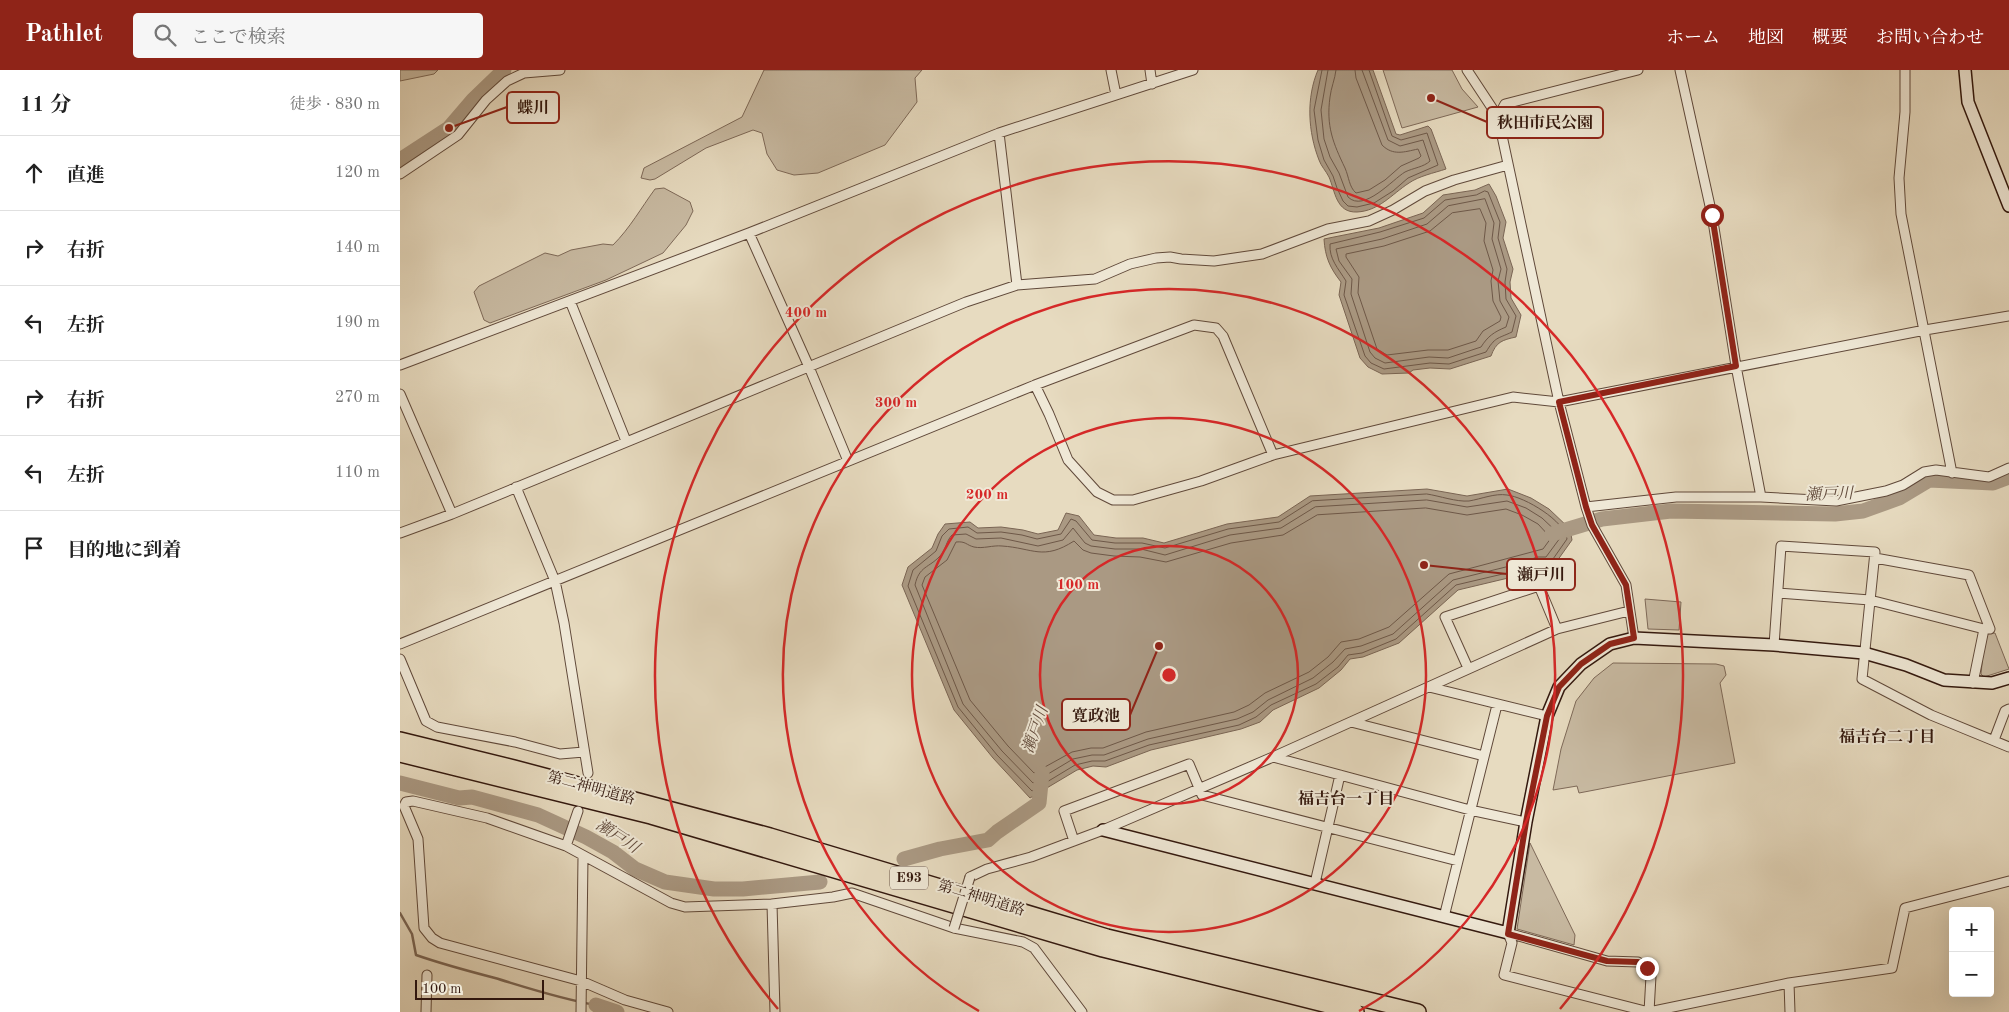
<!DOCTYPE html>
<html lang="ja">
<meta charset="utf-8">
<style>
body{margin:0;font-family:"Old Standard TT","Noto Serif JP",serif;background:#f6f6f6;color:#222}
.controls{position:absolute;right:15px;bottom:15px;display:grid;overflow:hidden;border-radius:5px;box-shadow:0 5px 20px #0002}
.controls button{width:45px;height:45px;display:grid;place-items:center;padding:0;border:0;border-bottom:1px solid #e0e0e0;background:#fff;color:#222;font:25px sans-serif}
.scale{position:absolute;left:15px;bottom:12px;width:129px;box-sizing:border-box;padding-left:5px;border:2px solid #33180e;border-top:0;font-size:14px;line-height:18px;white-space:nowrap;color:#33180e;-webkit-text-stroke:4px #efe8d6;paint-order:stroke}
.stop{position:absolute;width:15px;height:15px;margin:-11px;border:4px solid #8f2418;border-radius:50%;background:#fff}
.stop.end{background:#8f2418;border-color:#fff;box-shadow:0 1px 5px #0008}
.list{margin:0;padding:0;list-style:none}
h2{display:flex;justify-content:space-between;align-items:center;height:65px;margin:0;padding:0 20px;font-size:21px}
h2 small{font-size:16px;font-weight:400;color:#767676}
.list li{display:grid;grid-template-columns:32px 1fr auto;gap:15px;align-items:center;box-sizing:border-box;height:75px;padding:0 20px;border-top:1px solid #e0e0e0}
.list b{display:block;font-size:19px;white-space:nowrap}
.list em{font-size:16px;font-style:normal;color:#767676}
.icon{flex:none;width:28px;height:28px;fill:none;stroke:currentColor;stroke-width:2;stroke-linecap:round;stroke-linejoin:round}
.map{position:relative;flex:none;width:1609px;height:942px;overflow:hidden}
header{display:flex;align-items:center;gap:30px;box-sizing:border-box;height:70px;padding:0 25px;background:#8f2418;color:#fff}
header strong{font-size:24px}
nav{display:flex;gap:28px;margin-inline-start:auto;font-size:18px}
.search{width:350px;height:45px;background:#f6f6f6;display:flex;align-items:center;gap:12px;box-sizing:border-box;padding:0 18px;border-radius:5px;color:#767676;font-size:19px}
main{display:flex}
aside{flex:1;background:#fff}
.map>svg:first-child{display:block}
</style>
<header>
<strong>Pathlet</strong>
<div class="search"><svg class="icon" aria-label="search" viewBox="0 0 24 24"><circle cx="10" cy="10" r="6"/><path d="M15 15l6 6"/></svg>ここで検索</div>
<nav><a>ホーム</a><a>地図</a><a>概要</a><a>お問い合わせ</a></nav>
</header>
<main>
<aside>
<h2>11 分<small>徒歩 · 830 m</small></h2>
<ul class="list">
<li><svg class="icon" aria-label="ahead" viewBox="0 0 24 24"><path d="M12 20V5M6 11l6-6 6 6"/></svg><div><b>直進</b></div><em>120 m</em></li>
<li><svg class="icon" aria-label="right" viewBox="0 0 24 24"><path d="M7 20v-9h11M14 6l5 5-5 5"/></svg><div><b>右折</b></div><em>140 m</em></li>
<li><svg class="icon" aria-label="left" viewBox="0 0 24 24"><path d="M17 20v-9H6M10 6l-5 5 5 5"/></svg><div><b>左折</b></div><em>190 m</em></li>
<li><svg class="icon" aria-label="right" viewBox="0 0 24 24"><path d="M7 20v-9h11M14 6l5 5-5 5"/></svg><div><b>右折</b></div><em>270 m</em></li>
<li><svg class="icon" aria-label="left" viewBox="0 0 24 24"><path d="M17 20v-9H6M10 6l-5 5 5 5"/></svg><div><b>左折</b></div><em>110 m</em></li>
<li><svg class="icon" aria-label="arrive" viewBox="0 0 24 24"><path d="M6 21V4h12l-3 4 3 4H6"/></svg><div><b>目的地に到着</b></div></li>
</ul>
</aside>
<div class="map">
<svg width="1609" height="942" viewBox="0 0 1609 942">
<rect width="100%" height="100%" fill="#e7dbc0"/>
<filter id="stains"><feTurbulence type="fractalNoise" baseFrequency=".004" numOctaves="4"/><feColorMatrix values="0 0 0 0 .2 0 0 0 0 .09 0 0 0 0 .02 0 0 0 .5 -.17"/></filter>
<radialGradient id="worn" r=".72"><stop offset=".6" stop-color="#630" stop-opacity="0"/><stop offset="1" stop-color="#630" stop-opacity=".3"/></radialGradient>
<!-- green -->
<path fill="#c8baa2" stroke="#7e6958" d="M0,0h38l-4,4 -34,7z
M364,0h158l-7,8 2,24 -32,43 -67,28 -24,2 -17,-5 -10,-16 -5,-21 -9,-3 -47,18 -51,31 -5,1 -9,-2 3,-10 98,-51z
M983,0h69l10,19 16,18 -76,21z
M264,118l26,14 3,9 -7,14 -23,28 -57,27 -116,43 -6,-3 -10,-28 5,-6 66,-33 13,3 13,-6 32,-6 10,1c17,-17 28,-37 42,-56z
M1245,529l36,3 -2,28 -31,-1z
M1595,563l14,36 -25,8 -3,-3 4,-40z
M1213,593l103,1 8,2 2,9 -6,8 15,80 -156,30 -2,-7 -24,4 8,-41 15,-48 18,-23z
M1130,773l45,92 -1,10 -57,-16z"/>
<!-- water -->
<path fill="#aa9983" stroke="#7a6554" d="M918,0h55l23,64 4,1 28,-9 3,3 15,40c-12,4 -27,7 -37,14 -17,11 -30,28 -52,29 -21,1 -22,-21 -28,-35 -3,-6 -8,-11 -10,-17 -11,-28 -13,-62 -1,-90z
M1089,114l7,12 10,26 -3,16 10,31 -3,13 1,16 10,17 -5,22c-14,3 -20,5 -25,19l-41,13 -20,-1 -17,2 -4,3 -27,1 -14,-7 -8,-9 -21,-63 2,-13c-11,-14 -16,-25 -17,-43l55,-11 44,-15 20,-18 32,-5z
M1027,419l40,7 41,-7 23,9 18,11 21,20 2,11 -15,21 9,14 -14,-2 -12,-5 -15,6 -67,16 -59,53 -36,14 -13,2 -9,11 -22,18 -46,22 -13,12 -19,7 -90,21 -45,17 -13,-1 -16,4 -47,28 -37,-40 -39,-48 -52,-125 6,-18 24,-19 6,-14 7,-10 25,-2 8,6 23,-1 22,3 15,4 20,-4 8,-17 13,3 15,19 22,3h27l21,5 63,-19 51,-7 32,-21z"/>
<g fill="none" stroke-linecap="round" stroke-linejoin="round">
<!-- shore -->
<path stroke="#6e5848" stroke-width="1" d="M922,0l-8,40 4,30 6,20 9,16 4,12 6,13 5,5 9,1 17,-4 19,-12 15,-13 30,-13 -11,-32 -26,7 -9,-4 -23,-66
M928,0l-7,40 3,29 6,18 9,16 9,24c16,16 45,-18 57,-25 8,-4 19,-5 25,-11l-7,-21 -23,6 -12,-6 -26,-70
M936,0c-1,9 -5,18 -6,27 -4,29 3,46 15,71 4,9 4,19 11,25l13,-3 16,-10 16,-14 18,-8 2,-2 -3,-7c-14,3 -25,7 -36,-4l-26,-67 -1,-8
M1085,121l3,1 12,30 -2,16 9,31 -2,13 1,17 10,17 -4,16c-15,7 -17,5 -26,20l-37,12 -19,-1 -46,6 -13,-6 -6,-7 -21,-61 2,-14c-8,-13 -17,-22 -16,-37l50,-12 44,-14 21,-18 31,-5z
M1085,129l9,24 -2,16 9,30 -3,12 2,20 9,16 -3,10c-12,5 -18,9 -25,20l-33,11 -19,-1 -44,6 -10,-5 -5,-6 -19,-58 1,-15 -13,-18 -3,-12 46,-10 45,-15 21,-18z
M1080,139l6,14 -2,18 9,29 -2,11 2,20 8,16 -1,4 -17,10 -7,10 -28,9h-20l-41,5 -10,-6 -19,-56 1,-16 -13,-20v-3l38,-8 46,-15 22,-18z
M1027,424c13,2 29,8 42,7 12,-2 26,-8 38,-6 18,2 58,26 60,44l-14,20 -1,7 -13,-3 -15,6 -68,16 -60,54 -34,14 -14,2 -10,12 -22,17 -45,21 -15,12 -17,8 -90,20 -44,16h-13l-17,4 -43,26 -35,-36 -39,-48 -50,-121 5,-16 23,-19 6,-15 7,-7 19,-2 9,6 24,-1 21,3 15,4 24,-5 10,-15 5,2 16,19 23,3h27l23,5 63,-19 51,-7 33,-21z
M1027,430l40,7 40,-6 19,7 16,10 17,16 1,4 -14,19h-9l-15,6 -69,17 -60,54 -32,12 -16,3 -12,13 -20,16 -45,22 -15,12 -16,7 -89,20 -44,16h-12l-19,4 -40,24 -31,-32 -39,-47 -48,-119c4,-19 14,-17 25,-29 6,-6 6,-15 12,-21l14,-1 10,5 25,-1 37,8 25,-6 10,-12 12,15 6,3 24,3h26l24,6 65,-20 51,-7 34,-21z
M1026,438l41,7 39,-6 16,6 16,9 13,14 -8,11 -94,25 -60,53 -30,12 -18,3 -13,15 -19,15 -44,21 -16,12 -15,7 -88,20 -43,16h-12l-19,4 -38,21 -26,-27 -38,-46 -48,-115 3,-8 22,-17 9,-18c10,-1 10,3 18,5 9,2 19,-2 28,-1 31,2 41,15 72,-5l9,9 8,3 23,3 26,1 26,5 65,-19 52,-8 34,-20z"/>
<!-- stream -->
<path stroke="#7a6554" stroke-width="2.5" d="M0,843l12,21 4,21c26,9 52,16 79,23 33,10 66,21 101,27l1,7"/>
<!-- river -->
<path stroke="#aa9983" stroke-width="15" d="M0,90l49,-32 24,-28 31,-30
M1152,464l50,-15 69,-8 164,3 28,-3 36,-13 30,-18 64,3 16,-6
M0,713l59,15 13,-1 66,18 48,22 27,15 22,17 30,13 49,7h29l77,-7
M504,789l36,-10 48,-9 9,-8 42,-29 3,-30
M196,935l21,7"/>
<defs>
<path id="street" d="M711,0l5,25
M750,0l2,14
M1067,0l31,47 61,285 27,105 6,18 34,60 8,53
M1280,0l32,145 24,151 25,131
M1505,0v42l-6,66 2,36 51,259
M1098,47l7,-13 133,-34
M599,63l18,152
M0,104l58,-39 28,-35 21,-19 17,-8 36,-3
M349,163l60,134 39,94
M170,231l56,140
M0,295l349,-132 250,-100 194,-63
M635,315l14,29 19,46 29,32 16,8h20l68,-19 72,-26 240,-58 46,5 366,-72 84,-14
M0,324l52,120
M116,417l39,94 9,42 24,150
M1186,437l90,-10h85l75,4 50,-10 17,-6 21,-13 12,-2 53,7 20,-9
M0,463l52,-19 514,-212 51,-17 78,-6 35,-15 26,-6 14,-1 11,2 33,2 48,-7 66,-25 41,-8 24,-11 32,-19 29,-11 54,-15
M1475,488l94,17 21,54h-6l-11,54
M1378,523l92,7 114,29
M0,574l635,-259 159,-60 22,3 7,8 50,119
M1374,575l7,-99 94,6 -13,127 69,36 78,32
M0,589l26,62 11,6 78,15 45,12 24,-2
M1068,598l-23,-51 94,-31 18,43
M1029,617l118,29
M951,652l133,34
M1594,670l11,-29 4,-2
M873,687l197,53 56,12
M674,771l-10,-30 125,-47 13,31 256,66
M166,776l12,-35
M570,807l17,-8 44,-12 72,-27 170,-73 284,-128 72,-18
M915,813l25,-108
M1044,847l53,-212
M1108,863l4,10 -8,32 145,37 140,-29 103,-15 13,-60 104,-27
M1108,863l99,28 31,1 9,6 4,8 -2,36
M1389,913l1,29
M26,942l1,-37
M181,942l2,-155
M268,942l-43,-12 -44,-19 -141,-38 -8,-5 -8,-10 -6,-89 -14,-33 2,-4 7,-1 74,17 79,28 105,57 14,4 87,-3
M375,942l-3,-108 61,-7 19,-4 102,35 69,14 11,6 48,64"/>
<path id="secondary" d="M1565,0l3,32 41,104
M703,760l405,103 18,-111 21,-106 12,-29 22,-23 29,-20 24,-6 140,7 90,8 42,12 38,15 48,3 17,-5"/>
<path id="highway" d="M0,670l114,28 256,68 337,101 311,75
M0,684l251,62 452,133 253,63"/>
</defs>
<!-- street casing -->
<use href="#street" stroke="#60493a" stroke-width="11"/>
<!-- secondary casing -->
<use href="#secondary" stroke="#33180e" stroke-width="14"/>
<!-- highway casing -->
<use href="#highway" stroke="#33180e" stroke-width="18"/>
<!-- street -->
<use href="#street" stroke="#efe8d6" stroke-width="9"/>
<!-- secondary -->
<use href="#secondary" stroke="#efe8d6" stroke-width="11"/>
<!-- highway -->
<use href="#highway" stroke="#e7dbc0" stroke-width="15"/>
<defs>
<path id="street-bridge" d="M554,858l16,-51"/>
</defs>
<!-- street-bridge casing -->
<use href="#street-bridge" stroke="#60493a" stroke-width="11" stroke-linecap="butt"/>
<!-- street-bridge -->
<use href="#street-bridge" stroke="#efe8d6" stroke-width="9"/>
</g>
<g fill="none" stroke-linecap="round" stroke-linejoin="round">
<!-- route -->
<path stroke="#8f2418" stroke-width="6" d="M1247,898l-9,-6 -31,-1 -99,-27 18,-112 21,-106 12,-29 22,-23 29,-20 24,-6 -8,-53 -34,-60 -6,-18 -27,-105 177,-36 -24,-151"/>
</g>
<!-- distance rings -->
<g fill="none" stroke="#d62828" stroke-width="2.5">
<circle cx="769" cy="605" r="129"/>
<circle cx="769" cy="605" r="257"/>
<path d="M579 941A386 386 0 1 1 959 941"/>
<path d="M378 939A514 514 0 1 1 1160 939"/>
</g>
<g text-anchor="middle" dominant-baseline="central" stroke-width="4" stroke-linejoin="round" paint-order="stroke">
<!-- shield labels -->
<rect fill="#efe8d6" stroke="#6b564a" stroke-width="1" x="490" y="796.5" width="38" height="23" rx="4"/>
<g font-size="14" font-weight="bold" fill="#33180e">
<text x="509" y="808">E93</text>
</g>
<!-- street labels -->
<g font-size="15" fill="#33180e" stroke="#efe8d6">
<text transform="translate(191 719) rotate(15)">第二神明道路</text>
<text transform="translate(581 829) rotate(17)">第二神明道路</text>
</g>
<!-- water labels -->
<g font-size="16" font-style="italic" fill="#634c3d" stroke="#efe8d6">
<text transform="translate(1429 425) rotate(-2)">瀬戸川</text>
<text transform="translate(636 660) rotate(-71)">瀬戸川</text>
<text transform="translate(217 767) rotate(33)">瀬戸川</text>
</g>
<!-- neighbourhood labels -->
<g font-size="16" font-weight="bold" fill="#33180e" stroke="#efe8d6">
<text x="1487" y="668">福吉台二丁目</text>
<text x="946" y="730">福吉台一丁目</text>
</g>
</g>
<circle cx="769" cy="605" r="8" fill="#d62828" stroke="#efe8d6" stroke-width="2.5"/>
<g font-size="15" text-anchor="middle" font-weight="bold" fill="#d62828" stroke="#efe8d6" stroke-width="4" stroke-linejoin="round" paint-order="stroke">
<text x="406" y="247">400 m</text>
<text x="496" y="337">300 m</text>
<text x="587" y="429">200 m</text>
<text x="678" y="519">100 m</text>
</g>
<!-- callouts -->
<path fill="none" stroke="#8f2418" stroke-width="2" d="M49 58L107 37M1031 28L1087 52M1024 495L1107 504M759 576L730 645"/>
<g fill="#8f2418" stroke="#efe8d6" stroke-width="2">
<circle cx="49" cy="58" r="5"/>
<circle cx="1031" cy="28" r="5"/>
<circle cx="1024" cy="495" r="5"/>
<circle cx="759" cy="576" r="5"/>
</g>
<g fill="#efe8d6" stroke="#8f2418" stroke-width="2">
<rect x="107" y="22" width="52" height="31" rx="5"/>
<rect x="1087" y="37" width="116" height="31" rx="5"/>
<rect x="1107" y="489" width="68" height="31" rx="5"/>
<rect x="662" y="629" width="68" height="31" rx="5"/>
</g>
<g font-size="16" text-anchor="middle" font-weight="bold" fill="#33180e">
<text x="133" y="43">蝶川</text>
<text x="1145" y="58">秋田市民公園</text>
<text x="1141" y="510">瀬戸川</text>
<text x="696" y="651">寛政池</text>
</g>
<rect width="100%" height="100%" filter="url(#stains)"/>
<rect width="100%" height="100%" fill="url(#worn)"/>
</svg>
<div class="controls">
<button>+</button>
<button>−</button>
</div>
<div class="scale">100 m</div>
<div class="stop" style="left:1312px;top:145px"></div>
<div class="stop end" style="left:1247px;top:898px"></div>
</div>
</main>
